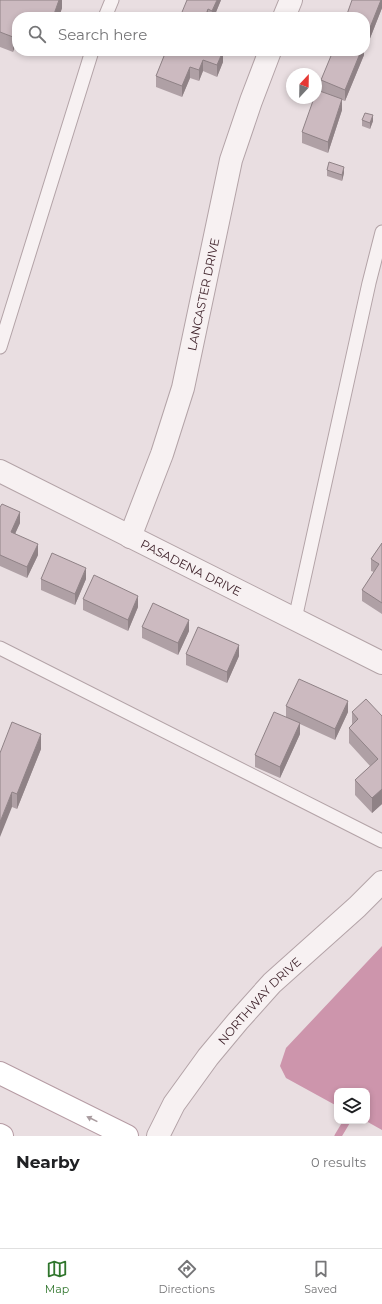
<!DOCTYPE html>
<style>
body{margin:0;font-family:Montserrat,sans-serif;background:#f6f6f6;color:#202124}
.controls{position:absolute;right:12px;bottom:12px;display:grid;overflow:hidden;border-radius:8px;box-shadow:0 2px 6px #0003}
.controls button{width:36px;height:36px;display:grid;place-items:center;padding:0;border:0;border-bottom:1px solid #e0e0e0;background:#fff;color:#202124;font:20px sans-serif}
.compass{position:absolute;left:286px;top:68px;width:36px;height:36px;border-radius:50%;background:#fff;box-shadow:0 2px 6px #0003;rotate:22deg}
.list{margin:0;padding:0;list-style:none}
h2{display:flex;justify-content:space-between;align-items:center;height:52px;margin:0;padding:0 16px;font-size:17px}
h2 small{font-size:13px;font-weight:400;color:#757577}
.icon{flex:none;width:22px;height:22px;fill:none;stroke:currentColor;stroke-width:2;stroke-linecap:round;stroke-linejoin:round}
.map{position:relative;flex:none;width:382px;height:1136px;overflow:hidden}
.search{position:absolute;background:#fff;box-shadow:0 2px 6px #0003;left:12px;right:12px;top:12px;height:44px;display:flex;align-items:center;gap:10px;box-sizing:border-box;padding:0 14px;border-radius:16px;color:#757577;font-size:15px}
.sheet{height:112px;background:#fff}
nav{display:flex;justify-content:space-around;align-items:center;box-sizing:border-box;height:56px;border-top:1px solid #e0e0e0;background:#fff;font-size:11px;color:#757577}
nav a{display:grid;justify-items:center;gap:2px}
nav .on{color:#2f752c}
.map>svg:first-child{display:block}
</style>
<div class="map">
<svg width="382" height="1136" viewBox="0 0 382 1136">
<rect width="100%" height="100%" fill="#e9dee1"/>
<!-- water -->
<path fill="#cd95ac" d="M382,946v184l-16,-9h1v-30h-30v15l-51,-28 -6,-12 6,-18z"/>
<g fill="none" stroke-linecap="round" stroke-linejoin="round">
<!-- stream -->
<path stroke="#cd95ac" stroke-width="7" d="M338,1136l9,-15"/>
<defs>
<path id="service" d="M105,17l7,-17
M0,347l92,-296
M295,619l74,-336 13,-51
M0,648l382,193"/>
<g id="minor">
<path d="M284,17l7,-17"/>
<path id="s1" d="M0,471l382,192"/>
<path id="s2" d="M130,537l32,-83 21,-66 48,-228 20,-59 19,-50"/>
<path id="s3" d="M158,1136l16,-32 34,-47 30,-36 34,-38 85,-76 25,-25"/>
</g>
<path id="primary" d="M0,1073l127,63
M0,1135l2,1"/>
</defs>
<!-- service casing -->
<use href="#service" stroke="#b3a3a7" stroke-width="15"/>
<!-- minor casing -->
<use href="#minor" stroke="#b3a3a7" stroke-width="24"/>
<!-- primary casing -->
<use href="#primary" stroke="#b69ca4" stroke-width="24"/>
<!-- service -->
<use href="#service" stroke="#f7f1f2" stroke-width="13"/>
<!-- minor -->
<use href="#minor" stroke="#f7f1f2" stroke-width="22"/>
<!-- primary -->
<use href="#primary" stroke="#fff" stroke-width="22"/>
</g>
<!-- wall -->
<path fill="#afa0a5" d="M0,0h62v8l-3,9h-42l-4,35 -13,-5z
M221,0l-7,17h-34z
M382,0v8l-15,38 -2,-1v-28z
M166,51l57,11 -6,15 -14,-6 -4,10 -9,-3 -8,19 -26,-10v-11z
M323,51h41v4l-19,46 -3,-1v10l-14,43 -26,-10v-11l19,-41v-11l11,-25z
M362,120l11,1 -3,8 -8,-3z
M327,170l17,3 -2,8 -15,-5z
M0,507l20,16 -5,10 23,22 -11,23 -27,-12z
M382,543v71l-20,-13v-11l12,-18 -3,-1v-12z
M41,579h45l-11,26 -34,-15z
M83,599l55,8 -10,24 -45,-21z
M142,627l47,4 -11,24 -36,-17z
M186,654l53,2 -12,27 -41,-18z
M286,706l62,6 -13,28 -35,-16v10l-20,44 -25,-11v-12l31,-38z
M352,712l30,4v88l-10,9 -17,-18v-15l15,-14 -21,-23v-15l3,-4z
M41,749l-24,60 -5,-2 -12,-54z"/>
<!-- shaded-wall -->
<path fill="#8f8286" d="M59,0h3v8l-3,9h-6z
M217,0h4l-7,17h-2v-6z
M381,0h1v8l-15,38v-11z
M208,9v8h-3z
M17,26v15l-4,11v-15z
M223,51v11l-6,15v-12z
M361,51h3v4l-19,46v-11z
M203,60v11l-4,10v-11z
M190,67v11l-8,19v-11z
M342,99v11l-14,43v-11z
M373,115v6l-3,8v-6z
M344,167v6l-2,8v-6z
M20,512v11l-9,20v-11z
M38,544v11l-11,23v-11z
M86,568v11l-11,26v-11z
M138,596v11l-10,24v-11z
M189,620v11l-11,24v-12z
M239,645v11l-12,27v-11z
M348,701v11l-13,28v-11z
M300,723v11l-20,44v-11z
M41,734v15l-24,60v-15z
M382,789v15l-10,9v-15z
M12,792v15l-12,30v-15z"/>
<!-- building -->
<path fill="#ccbac0" stroke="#8f8286" d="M0,0h59l-6,17h-29l-3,-1 -1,1h-3v9l-4,11 -13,-5z
M187,0h30l-5,11 -4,-2 -3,8h-25z
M352,0h29l-14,35 -2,-1v-17h-19z
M166,51h57l-6,14 -14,-5 -4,10 -9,-3 -8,19 -26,-10z
M333,51h28l-16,39 -24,-10z
M317,90l25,9 -14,43 -26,-10 12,-34h2v-5z
M365,113l8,2 -3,8 -8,-3z
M329,162l15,5 -2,8 -15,-5z
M2,504l18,8 -9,20 27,12 -11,23 -27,-12v-48z
M382,543v60l-20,-13 17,-26 -8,-5z
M52,553l34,15 -11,26 -34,-15z
M94,575l44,21 -10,24 -45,-21z
M153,603l36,17 -11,23 -36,-16z
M198,627l41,18 -12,27 -41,-18z
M299,679l49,22 -13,28 -49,-23z
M366,699l16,17v73l-10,9 -17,-18 23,-21 -29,-31 9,-9 -6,-7z
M274,712l26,11 -20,44 -25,-12z
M12,722l29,12 -24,60 -5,-2 -12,30v-69z"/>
<!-- one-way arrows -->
<defs><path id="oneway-solid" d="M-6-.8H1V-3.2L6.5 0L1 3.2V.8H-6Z"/></defs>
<use fill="#aa9da0" href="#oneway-solid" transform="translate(92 1119) rotate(-154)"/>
<g text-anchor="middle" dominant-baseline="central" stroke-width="3.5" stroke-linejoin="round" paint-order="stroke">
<!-- street labels -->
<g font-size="12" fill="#41252d" stroke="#f6edf0">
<text stroke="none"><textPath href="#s2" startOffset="254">LANCASTER DRIVE</textPath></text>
<text stroke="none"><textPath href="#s1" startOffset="214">PASADENA DRIVE</textPath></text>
<text stroke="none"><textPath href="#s3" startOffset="170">NORTHWAY DRIVE</textPath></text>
</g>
</g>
</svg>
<div class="controls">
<button><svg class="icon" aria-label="layers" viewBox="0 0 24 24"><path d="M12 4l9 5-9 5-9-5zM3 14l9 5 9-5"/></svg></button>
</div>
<svg class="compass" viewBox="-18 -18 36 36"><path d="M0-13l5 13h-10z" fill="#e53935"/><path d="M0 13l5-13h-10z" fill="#757577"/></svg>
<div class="search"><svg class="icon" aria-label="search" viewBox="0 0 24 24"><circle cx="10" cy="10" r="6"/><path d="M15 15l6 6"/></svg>Search here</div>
</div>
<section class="sheet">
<h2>Nearby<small>0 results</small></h2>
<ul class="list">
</ul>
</section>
<nav>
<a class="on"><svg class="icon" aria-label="map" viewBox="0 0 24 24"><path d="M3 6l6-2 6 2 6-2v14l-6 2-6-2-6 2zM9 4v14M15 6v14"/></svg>Map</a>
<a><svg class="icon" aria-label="directions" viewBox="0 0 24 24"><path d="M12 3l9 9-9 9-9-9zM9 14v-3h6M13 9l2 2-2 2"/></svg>Directions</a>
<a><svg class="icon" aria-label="saved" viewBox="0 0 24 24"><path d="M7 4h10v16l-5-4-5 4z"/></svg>Saved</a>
</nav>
